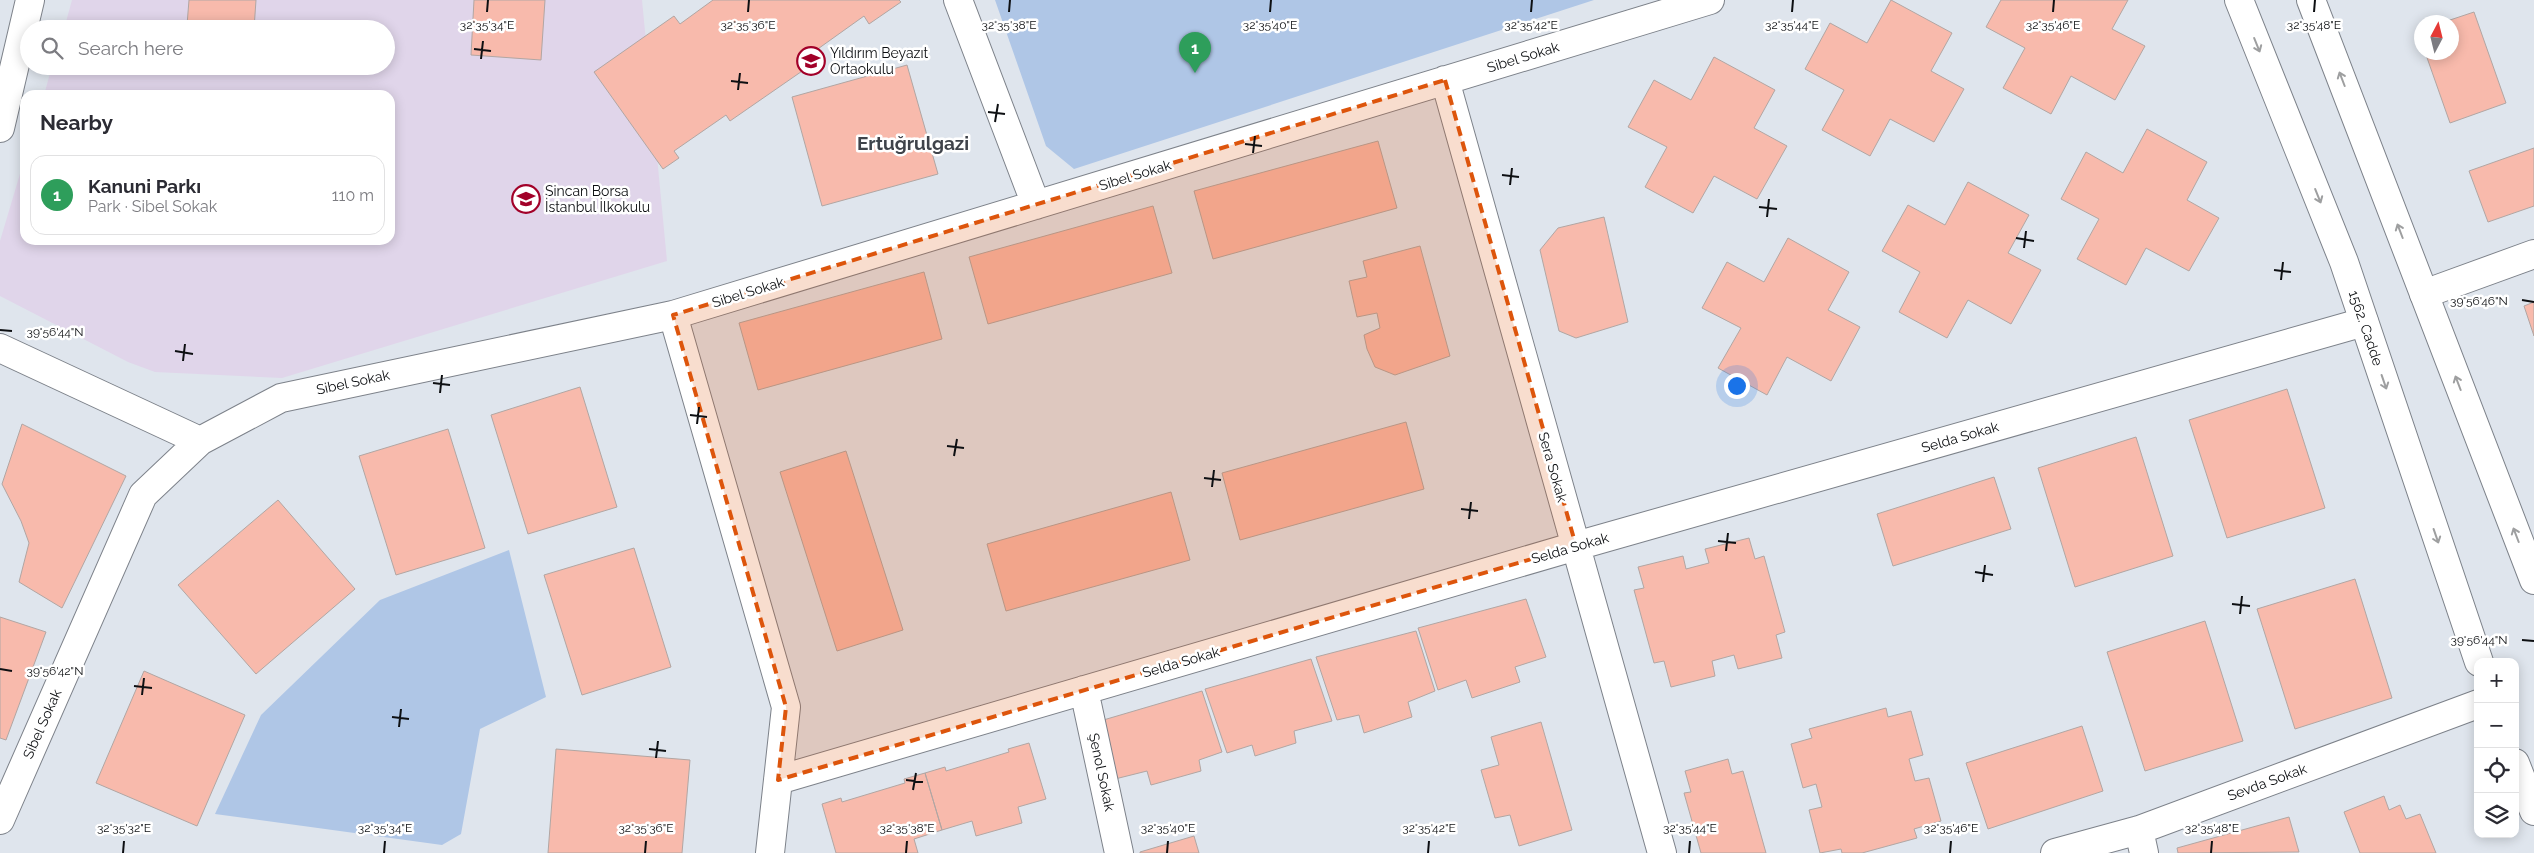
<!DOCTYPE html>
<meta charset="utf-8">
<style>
body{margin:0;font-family:Raleway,sans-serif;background:#f2f2f3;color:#2b2b33}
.controls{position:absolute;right:15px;bottom:15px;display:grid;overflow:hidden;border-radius:10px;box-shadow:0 2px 12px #0003}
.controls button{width:45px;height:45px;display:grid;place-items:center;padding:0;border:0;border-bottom:1px solid #e1e1e2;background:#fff;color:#2b2b33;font:25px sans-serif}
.compass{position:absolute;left:2414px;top:15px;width:45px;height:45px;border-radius:50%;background:#fff;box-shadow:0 2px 12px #0003;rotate:7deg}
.you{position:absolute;left:1736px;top:385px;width:18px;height:18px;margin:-12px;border:4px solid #fff;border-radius:50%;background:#1a73e8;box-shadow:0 0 0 8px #1a73e833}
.badge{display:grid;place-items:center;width:32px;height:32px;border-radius:50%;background:#a20129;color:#fff;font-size:16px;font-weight:700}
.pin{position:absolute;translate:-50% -41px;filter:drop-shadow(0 1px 2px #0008)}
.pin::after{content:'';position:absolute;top:26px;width:18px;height:15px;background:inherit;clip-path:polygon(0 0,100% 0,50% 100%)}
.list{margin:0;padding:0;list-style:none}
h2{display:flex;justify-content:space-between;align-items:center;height:65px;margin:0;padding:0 20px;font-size:21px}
h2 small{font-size:16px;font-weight:400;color:#7c7c81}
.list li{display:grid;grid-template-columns:32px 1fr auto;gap:15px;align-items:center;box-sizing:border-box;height:80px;margin:0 10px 10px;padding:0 10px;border:1px solid #e1e1e2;border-radius:15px}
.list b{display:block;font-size:19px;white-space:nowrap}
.list p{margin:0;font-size:16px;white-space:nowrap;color:#7c7c81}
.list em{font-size:16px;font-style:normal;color:#7c7c81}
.icon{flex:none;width:28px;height:28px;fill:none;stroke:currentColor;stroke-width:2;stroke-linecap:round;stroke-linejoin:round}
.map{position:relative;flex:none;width:2534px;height:853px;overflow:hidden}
.search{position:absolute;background:#fff;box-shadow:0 2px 12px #0003;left:20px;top:20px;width:375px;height:55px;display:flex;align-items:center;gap:12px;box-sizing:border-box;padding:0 18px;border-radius:28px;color:#7c7c81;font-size:19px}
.panel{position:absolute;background:#fff;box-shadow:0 2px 12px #0003;left:20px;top:90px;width:375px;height:155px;border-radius:15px}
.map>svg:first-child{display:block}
</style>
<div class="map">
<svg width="2534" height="853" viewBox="0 0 2534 853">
<rect width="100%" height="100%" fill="#dfe5ed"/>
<!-- education -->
<path fill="#e0d5ea" d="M72,0h570l25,261 -385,117 -127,-6 -27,-10 -128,-66v-55l25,-84v83h365v-145h-346l8,-29h334v-37h-322z"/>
<!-- green -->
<path fill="#afc6e6" d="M995,0h599l-520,169 -28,-23z
M509,550l37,147 -66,32 -19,105 -19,11 -227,-31 46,-99 119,-115z"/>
<!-- building -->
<path fill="#f8baac" stroke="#b1a6a3" d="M189,0h67l-2,29 -67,-4z
M474,0h71l-4,60 -70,-5z
M713,0h186l2,2 -32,22 -5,-8 -49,35 6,7 -91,63 -4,-6 -52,36 5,7 -16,11 -69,-97 80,-56 6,8z
M1891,0l61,33 -21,38 33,18 -30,53 -44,-23 -20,37 -48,-26 22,-40 -39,-21 25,-46 37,20z
M2001,0h127l-16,29 33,17 -30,54 -44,-24 -20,38 -48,-26 22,-40 -39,-21z
M2474,12l32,91 -56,20 -25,-71h27v-30h-8z
M1714,57l61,33 -21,38 33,18 -30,53 -43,-23 -21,37 -48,-26 22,-40 -39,-20 26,-47 37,20z
M907,65l31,109 -116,32 -30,-109z
M2147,129l60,33 -20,38 32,18 -30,53 -43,-23 -20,37 -49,-26 22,-40 -38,-20 25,-47 37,21z
M1378,141l19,67 -184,51 -19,-68z
M2534,148v58l-46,16 -19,-51z
M1968,182l61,33 -21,38 33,17 -30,54 -43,-24 -21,38 -48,-26 21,-40 -38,-21 26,-46 37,20z
M1153,206l19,67 -184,51 -19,-67z
M1604,217l24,105 -52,16 -17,-7 -19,-81 18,-22z
M1788,238l61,34 -21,38 32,17 -29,54 -44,-24 -20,38 -49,-27 23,-40 -39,-20 25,-46 37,20z
M1420,246l30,110 -55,19 -20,-8 -8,-18 -3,-14 16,-7 -3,-15 -20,4 -8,-36 18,-4 -4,-16z
M924,272l18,67 -184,51 -19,-67z
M2534,302v34l-10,-30z
M580,387l37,120 -89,27 -37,-119z
M2287,389l38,119 -98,30 -38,-118z
M1406,422l18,67 -184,51 -18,-67z
M22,424l104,52 -64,132 -43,-26 10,-39 -8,-22 -19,-37z
M448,429l37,119 -89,27 -37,-119z
M2136,437l37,119 -98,31 -37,-119z
M846,451l57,179 -66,21 -57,-179z
M1994,477l17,52 -118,37 -16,-52z
M1171,492l19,68 -184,51 -19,-67z
M278,500l77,89 -99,85 -78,-89z
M1749,538l6,21 9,-3 21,76 -9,3 6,23 -44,11 -4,-14 -22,6 3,15 -44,11 -7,-26 -10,2 -20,-73 10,-2 -6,-21 45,-11 3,13 23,-6 -4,-14z
M634,548l37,119 -89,28 -38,-120z
M2355,579l37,119 -97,31 -38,-120z
M1526,599l20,58 -31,10 5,15 -48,16 -6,-18 -28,10 -20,-62z
M0,617l46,15 -40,108 -6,-2z
M2205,621l38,120 -98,30 -38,-119z
M1416,631l19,60 -27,11 4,15 -48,16 -5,-18 -22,5 -21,-63z
M1311,659l21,62 -38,10 2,12 -41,13 -3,-11 -25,8 -22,-64z
M144,671l101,44 -48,111 -101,-43z
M1202,691l20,61 -23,8 2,11 -50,14 -4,-14 -32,8 -15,-58z
M1886,708l2,9 23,-6 12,44 -14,4 6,22 14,-3 12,43 -27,8 3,9 -55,15h-20l-1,-4 -21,4 -11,-43 13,-3 -6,-23 -13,4 -12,-44 21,-6 -3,-9z
M1541,722l31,108 -53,16 -9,-31 -15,3 -14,-48 18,-5 -8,-28z
M2082,726l21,65 -115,38 -22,-66z
M1029,743l17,56 -28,8 4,16 -46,13 -4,-15 -30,9 -17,-57 20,-6 1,4 63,-19 -1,-3z
M556,749l134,11 -8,93h-134z
M1728,759l4,15 11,-3 23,82h-65l-17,-60 7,-1 -6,-21z
M925,773l17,57 -28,9 4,14h-82l-14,-49 19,-6 1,4 63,-19 -1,-4z
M2384,796l5,14 11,-5 6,14 14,-5 16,39h-76l-16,-41z
M2289,817l10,35 -121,1 -1,-5z
M1194,836l5,17h-59v-1z"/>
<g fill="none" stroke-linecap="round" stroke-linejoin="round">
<defs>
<path id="street" d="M958,0l78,205
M1445,80l217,773
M0,128l30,-128
M2424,294l110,-40
M673,315l113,392 -16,146
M0,348l200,93
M1084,690l35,163
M778,780l798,-234 788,-224
M0,820l143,-325 57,-54 81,-43 392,-83 1037,-315
M2139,830l5,23
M2055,853l84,-23 339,-126"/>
<path id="secondary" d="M2239,0l105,262 135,400
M2311,0l223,580
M2515,763l19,48"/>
</defs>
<!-- street casing -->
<use href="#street" stroke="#7d828a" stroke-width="30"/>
<!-- secondary casing -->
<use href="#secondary" stroke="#7d828a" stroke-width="30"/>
<!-- street -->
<use href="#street" stroke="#fff" stroke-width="28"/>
<!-- secondary -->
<use href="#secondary" stroke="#fff" stroke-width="28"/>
</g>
<!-- one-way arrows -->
<defs><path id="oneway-shaft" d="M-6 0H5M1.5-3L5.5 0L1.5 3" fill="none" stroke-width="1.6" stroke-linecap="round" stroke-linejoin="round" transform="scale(1.25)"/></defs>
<g stroke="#9e9fa0">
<use href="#oneway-shaft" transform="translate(2257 45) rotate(68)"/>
<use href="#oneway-shaft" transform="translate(2342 79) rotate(-111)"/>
<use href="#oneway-shaft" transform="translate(2318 196) rotate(68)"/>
<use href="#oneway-shaft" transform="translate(2400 231) rotate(-111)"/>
<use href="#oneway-shaft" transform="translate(2384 382) rotate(71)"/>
<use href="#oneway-shaft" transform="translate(2458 383) rotate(-111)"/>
<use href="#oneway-shaft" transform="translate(2516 535) rotate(-111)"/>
<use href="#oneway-shaft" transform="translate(2436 536) rotate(71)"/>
</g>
<!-- marked area -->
<path fill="#dd550c" fill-opacity="0.2" stroke="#dd550c" stroke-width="4" stroke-dasharray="10 6" stroke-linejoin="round" d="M1445,80l131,466 -798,234 8,-73 -113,-392z"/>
<!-- ticks -->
<path fill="none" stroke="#0d0f12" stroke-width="2" d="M487,12l1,-12M748,12l1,-12M1009,12l1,-12M1270,12l1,-12M1531,12l1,-12M1792,12l1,-12M2053,12l1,-12M2314,12l1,-12M474,49l17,2M481,59l2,-18M731,81l17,2M738,90l2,-17M988,112l17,2M995,122l3,-18M1245,144l17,2M1253,153l2,-17M1502,175l17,2M1510,185l2,-17M1759,207l18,2M1767,217l2,-18M2016,238l18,3M2024,248l2,-17M2274,270l17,2M2281,280l2,-18M2522,300l12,2M0,330l12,1M175,351l18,3M183,361l2,-17M433,383l17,2M440,393l2,-18M690,415l17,2M697,424l2,-17M947,446l17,2M954,456l3,-17M1204,478l17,2M1212,487l2,-17M1461,509l17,2M1469,519l2,-17M1718,541l18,2M1726,551l2,-18M1975,572l18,3M1983,582l2,-17M2232,604l18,2M2240,614l2,-18M2522,640l12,1M0,669l12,2M134,686l18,2M142,695l2,-17M392,717l17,2M399,727l2,-18M649,749l17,2M656,758l2,-17M906,780l17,2M913,790l3,-17M123,853l1,-12M384,853l1,-12M645,853l1,-12M906,853l1,-12M1167,853l1,-12M1428,853l1,-12M1689,853l1,-12M1950,853l1,-12M2211,853l1,-12"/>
<!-- icons -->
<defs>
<symbol id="school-ring" viewBox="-11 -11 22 22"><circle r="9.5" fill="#fff" stroke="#a20129" stroke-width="1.5"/><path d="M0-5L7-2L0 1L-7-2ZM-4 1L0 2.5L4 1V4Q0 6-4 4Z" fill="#a20129"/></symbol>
</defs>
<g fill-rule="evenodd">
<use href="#school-ring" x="795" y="45" width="32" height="32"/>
<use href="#school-ring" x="510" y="183" width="32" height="32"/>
</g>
<g text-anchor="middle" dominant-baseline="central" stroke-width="5" stroke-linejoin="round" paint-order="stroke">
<!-- poi labels -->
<g font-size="14" fill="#0d0f12" stroke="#fff" text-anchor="start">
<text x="830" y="53">Yıldırım Beyazıt<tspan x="830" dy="16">Ortaokulu</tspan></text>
<text x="545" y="191">Sincan Borsa<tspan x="545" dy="16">İstanbul İlkokulu</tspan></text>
</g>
<!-- street labels -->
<g font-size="14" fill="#0d0f12" stroke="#fff">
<text transform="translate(1523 57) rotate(-17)">Sibel Sokak</text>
<text transform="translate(1135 175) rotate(-17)">Sibel Sokak</text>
<text transform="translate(748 292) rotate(-17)">Sibel Sokak</text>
<text transform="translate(2366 328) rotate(71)">1562. Cadde</text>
<text transform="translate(353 382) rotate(-12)">Sibel Sokak</text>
<text transform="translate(1960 437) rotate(-16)">Selda Sokak</text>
<text transform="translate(1553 467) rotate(74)">Sera Sokak</text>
<text transform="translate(1570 548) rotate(-16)">Selda Sokak</text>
<text transform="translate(1181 662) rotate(-16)">Selda Sokak</text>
<text transform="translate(42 724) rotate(-66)">Sibel Sokak</text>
<text transform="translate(1102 772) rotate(78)">Şenol Sokak</text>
<text transform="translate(2267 782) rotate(-20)">Sevda Sokak</text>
</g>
<!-- district labels -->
<g font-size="19" font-weight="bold" fill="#3f434a" stroke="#fff">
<text x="913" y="143">Ertuğrulgazi</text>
</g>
</g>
<g font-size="12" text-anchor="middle" fill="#0d0f12" stroke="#fff" stroke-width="5" stroke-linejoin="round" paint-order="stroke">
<text x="487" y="29">32°35'34"E</text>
<text x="748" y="29">32°35'36"E</text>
<text x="1009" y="29">32°35'38"E</text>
<text x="1270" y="29">32°35'40"E</text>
<text x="1531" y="29">32°35'42"E</text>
<text x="1792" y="29">32°35'44"E</text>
<text x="2053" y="29">32°35'46"E</text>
<text x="2314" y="29">32°35'48"E</text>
<text x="2479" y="305">39°56'46"N</text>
<text x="55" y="336">39°56'44"N</text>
<text x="2479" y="644">39°56'44"N</text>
<text x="55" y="675">39°56'42"N</text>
<text x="124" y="832">32°35'32"E</text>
<text x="385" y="832">32°35'34"E</text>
<text x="646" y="832">32°35'36"E</text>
<text x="907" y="832">32°35'38"E</text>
<text x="1168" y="832">32°35'40"E</text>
<text x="1429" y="832">32°35'42"E</text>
<text x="1690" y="832">32°35'44"E</text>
<text x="1951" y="832">32°35'46"E</text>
<text x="2212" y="832">32°35'48"E</text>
</g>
</svg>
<div class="controls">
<button>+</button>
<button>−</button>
<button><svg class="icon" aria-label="locate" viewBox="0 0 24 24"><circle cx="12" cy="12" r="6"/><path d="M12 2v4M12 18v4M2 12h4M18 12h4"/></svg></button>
<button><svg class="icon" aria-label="layers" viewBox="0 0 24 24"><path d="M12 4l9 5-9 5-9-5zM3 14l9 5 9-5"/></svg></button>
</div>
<svg class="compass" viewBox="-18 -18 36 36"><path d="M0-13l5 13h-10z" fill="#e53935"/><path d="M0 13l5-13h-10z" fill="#7c7c81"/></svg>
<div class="you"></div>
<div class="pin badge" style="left:1195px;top:73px;background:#2e9e5b">1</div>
<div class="search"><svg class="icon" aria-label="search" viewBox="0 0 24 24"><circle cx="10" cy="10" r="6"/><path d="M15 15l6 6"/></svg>Search here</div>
<section class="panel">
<h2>Nearby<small></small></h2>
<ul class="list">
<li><span class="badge" style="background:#2e9e5b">1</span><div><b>Kanuni Parkı</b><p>Park · Sibel Sokak</p></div><em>110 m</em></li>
</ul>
</section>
</div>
